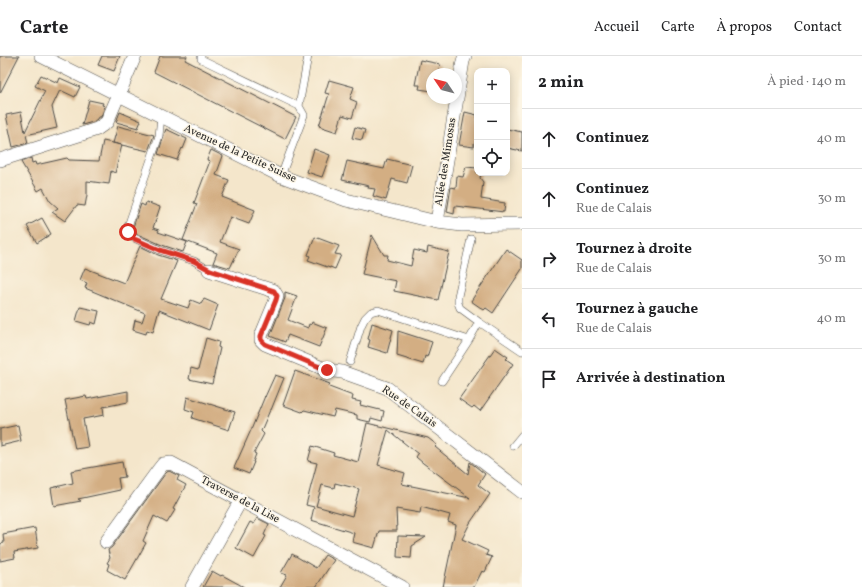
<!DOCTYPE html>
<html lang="fr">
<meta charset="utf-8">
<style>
body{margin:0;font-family:Vollkorn,serif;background:#f6f6f6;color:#202124}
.controls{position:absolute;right:12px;top:12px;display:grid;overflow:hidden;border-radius:8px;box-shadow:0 2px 10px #0003}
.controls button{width:36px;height:36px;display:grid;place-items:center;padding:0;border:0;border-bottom:1px solid #e0e0e0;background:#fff;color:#202124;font:20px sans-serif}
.compass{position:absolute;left:426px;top:12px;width:36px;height:36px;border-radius:50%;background:#fff;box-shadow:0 2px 10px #0003;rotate:305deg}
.stop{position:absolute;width:12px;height:12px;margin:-9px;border:3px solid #d93025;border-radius:50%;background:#fff}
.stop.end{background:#d93025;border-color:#fff;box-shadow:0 1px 4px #0008}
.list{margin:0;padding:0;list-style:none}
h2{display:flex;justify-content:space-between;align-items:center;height:52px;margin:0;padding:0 16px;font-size:17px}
h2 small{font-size:13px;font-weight:400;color:#757577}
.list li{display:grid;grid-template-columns:26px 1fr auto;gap:12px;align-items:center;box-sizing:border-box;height:60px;padding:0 16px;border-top:1px solid #e0e0e0}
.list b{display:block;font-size:15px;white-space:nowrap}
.list p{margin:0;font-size:13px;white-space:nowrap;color:#757577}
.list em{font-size:13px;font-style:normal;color:#757577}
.icon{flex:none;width:22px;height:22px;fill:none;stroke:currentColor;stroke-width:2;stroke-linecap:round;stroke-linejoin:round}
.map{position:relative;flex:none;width:522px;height:531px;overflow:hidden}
header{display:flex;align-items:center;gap:24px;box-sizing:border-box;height:56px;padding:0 20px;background:#fff;border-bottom:1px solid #e0e0e0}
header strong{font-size:19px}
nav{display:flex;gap:22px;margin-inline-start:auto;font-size:14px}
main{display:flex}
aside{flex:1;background:#fff}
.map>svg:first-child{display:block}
</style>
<header>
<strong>Carte</strong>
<nav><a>Accueil</a><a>Carte</a><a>À propos</a><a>Contact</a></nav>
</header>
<main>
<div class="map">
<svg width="522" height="531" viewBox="0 0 522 531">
<rect width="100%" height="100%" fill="#fcf5e5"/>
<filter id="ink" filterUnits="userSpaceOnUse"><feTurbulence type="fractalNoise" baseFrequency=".025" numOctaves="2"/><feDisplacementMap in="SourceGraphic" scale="8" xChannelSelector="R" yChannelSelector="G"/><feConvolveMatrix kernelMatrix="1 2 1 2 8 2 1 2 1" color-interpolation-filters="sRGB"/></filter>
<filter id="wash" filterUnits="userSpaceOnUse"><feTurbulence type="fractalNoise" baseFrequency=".012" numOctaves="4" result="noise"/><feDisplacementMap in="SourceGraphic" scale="16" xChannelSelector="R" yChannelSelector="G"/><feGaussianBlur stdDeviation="0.9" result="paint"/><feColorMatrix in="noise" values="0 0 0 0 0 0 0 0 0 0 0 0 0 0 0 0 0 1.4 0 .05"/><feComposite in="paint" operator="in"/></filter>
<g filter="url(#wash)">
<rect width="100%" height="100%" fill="#f4e6cb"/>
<g id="blocks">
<!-- building -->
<path fill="#d3ae83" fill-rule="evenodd" d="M0,0h19l-19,37z
M102,0h18l-6,15 -16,-6z
M160,0h27l-2,4 111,57 -11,22 -131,-67z
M420,4l20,4 -2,10h-6v17l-13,-2 1,-4h-5z
M41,19l17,8 2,-5 20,9 -5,10 -15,-7 -8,17 5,21 -31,7 2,8 -15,4 -7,-32 15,-3 4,20 20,-41 -10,-5z
M329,24l25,7 -4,12 7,3 -5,16 -10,-3 -5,17 -18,-6 10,-32 -4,-1z
M89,44l14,3 -1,2 3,1 -4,11h-3l-1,2 -4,3 -11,3z
M120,56l21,9 -3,7 -22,-6z
M465,56l12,3v28h-3v4l-15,-2z
M118,70l36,9 -6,16 -35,-8z
M355,71l10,3 -3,10 -10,-2z
M166,73l21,10 -4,10 -1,-1 -5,12 -19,-6z
M507,73l15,3v19l-15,-3z
M103,85l19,4 -7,28 -4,-2 -2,13 -22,-3v14l-2,11 -8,-1 -12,16 -13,-9 6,-4 -8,-7 -7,-13 -5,3 -17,-29 10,-4 1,5 3,-1 1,3 31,-7 2,2 30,1z
M314,93l16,6 -8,22 -15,-5z
M211,94l12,6 -7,19 13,5 -7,17 33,13 -6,14 -19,-7 -10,25 19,7 -9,19 -17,-5 4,-10 -34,-13 14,-36 -3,-1 16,-42 -3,-1z
M387,103l25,6 -5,18 -15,-4 -6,21 -13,-4 2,-7 -7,-1 1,-2 -27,-6 5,-19 37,8z
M466,111l11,1v5h4l-1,5 3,4 -2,17 24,4 -1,9 -49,-6 -1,8 -7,-2 4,-25 5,1 1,-12 6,1z
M146,146l14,5 -7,21 6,2 -1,2 29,10 -4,10 -21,-7 -27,-12 -2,-3v-3l8,-23 4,2z
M42,162l9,16 -14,9 -10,-17z
M372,179l12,20h4l-1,5 24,6 3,-16 13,3 1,-6 21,5 -11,48 -44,-9 2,-10 -34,-7z
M315,181l24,9 -4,8 6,1 -6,14 -5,-2v1l-22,-8 2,-4 -2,-1z
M140,190l18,9 19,6 -16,38 27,9 3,-8 10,4 3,-5 14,6 -9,25 -50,-20 -6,22 -6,-2 -1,4 -13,-4 2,-10 7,2 3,-9 -60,-25 2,-5 -7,-3 5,-12 39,15z
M506,193l16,11v9l-29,44 -7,-5 -2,2 -13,-9z
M285,236l12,4 -9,24 20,8 1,-4 2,1 1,-3 15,6 -8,19 -31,-12 -3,7 -15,-6 13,-33 2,-5z
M80,251l19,4 -3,13 -5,-2 -1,3 -14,-4z
M372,267l21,7 -6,23 -19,-6 2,-7 -2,-1z
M398,275l34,11 -5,15 -2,-1 -2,8 -26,-8z
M206,282l13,4 -1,5 2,1 -8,36 -23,-5 2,-11 7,2z
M495,292l13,9 -2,2 7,5 -33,47 -6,-5 -2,2 -13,-9z
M295,315l35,13 -1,3 24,9 -1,4 9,2 -1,3 24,6 -2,10 -11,-3 -1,4 -13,-3v-4l-22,-5 -2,7 -29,-7 -2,2 -19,-7z
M275,319l9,3 -13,32h-1l-9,21 3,3 -10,19 2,1 -3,8h1l-5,12 -15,-6 17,-38 14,-34v1z
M128,335v11l-25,5 1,8 -21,4 5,28 -13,2 -10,-49 21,-4 1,3z
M187,341l48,15 -6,18 -37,-12 2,-6 -9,-3z
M367,367l61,15 9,7 -2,2 33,27 2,-12 15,12 -7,11 12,9 -20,29 -8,16 26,12 -2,4 6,2 -7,15 -3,-1 -8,16h-31l13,-62 -8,-3 2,-7 -29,-8 -1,6 -24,-4 1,22h-18l-5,17 -22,-6 2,-9 -43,-13 3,-13 -8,-2 11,-42 -9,-2 4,-15 22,7 -1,2 25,7zM388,374l30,24 -2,3 7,6 47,35 -68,-14 3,-11 -27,-8zM335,427l24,6 -7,27 -36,-10 6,-21 12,3z
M18,369l3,16 -21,5v-17z
M122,406l3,15 -7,1 2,12 -42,9 3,2 -27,5 -3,-18 22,-5 -2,-12z
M169,415l10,5 -2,4 9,5 -13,24 2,1 -8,13 -13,-7 -11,25 3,2 -21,37 -18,-10 2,-6 -2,-1 3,-5 -2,-8 4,-3 53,-73 2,-2z
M257,462l12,6 -5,11 2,1 -12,22 -18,-10 14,-26 4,2z
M35,472l3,20 -24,4 1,6 -15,3v-17l4,-1 -1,-9z
M398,480l28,1 -14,9 -1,12 -14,-1z
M292,498l24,14 9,-13 9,5 -18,27h-36l7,-12 -6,-2z
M212,515l9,5 1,-1 22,12h-41z"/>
</g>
</g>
<g filter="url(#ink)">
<use href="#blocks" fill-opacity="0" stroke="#494743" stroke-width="1"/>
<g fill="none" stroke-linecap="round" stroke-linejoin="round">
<defs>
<path id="service" d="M201,0v3l98,47 5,9 -23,61
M299,50l9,-50
M161,60l-2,20 -31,90v6l4,5 28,13 34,11 15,9
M471,183l-13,57v7l2,5 19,14
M350,306l11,-36 4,-8 6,-6 7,-2 91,30 10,-18 43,29
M442,325l27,-41
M513,390l9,-11"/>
<path id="minor" d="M41,0l240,120 65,24 91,22 25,3 60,-1
M0,104l85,-27 12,-4 10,-7 28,-66
M437,166l26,-161 2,-5
M209,214l65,21 3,5 -1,4 -15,36v4l4,4 62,26 15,2 45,16 135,104
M106,486l53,-73 4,-5 8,-1 231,124
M192,531l49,-87"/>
</defs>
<!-- service casing -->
<use href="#service" stroke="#494743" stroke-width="8"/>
<!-- minor casing -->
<use href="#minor" stroke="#494743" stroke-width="14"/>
<!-- service -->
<use href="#service" stroke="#fff" stroke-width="7"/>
<!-- minor -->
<use href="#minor" stroke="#fff" stroke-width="13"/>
</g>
</g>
<g fill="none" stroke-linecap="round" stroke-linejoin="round" filter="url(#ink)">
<!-- route -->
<path stroke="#d93025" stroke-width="5" d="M128,176l4,6 28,12 34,11 16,9 64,21 3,5 -1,4 -15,36v4l4,4 62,26"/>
</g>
<g text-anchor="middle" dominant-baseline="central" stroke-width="3" stroke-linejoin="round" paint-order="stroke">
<!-- street labels -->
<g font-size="11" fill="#2b2b2b" stroke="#fcf5e5">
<text transform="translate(240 98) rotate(25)">Avenue de la Petite Suisse</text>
<text transform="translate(446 106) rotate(-81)">Allée des Mimosas</text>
<text transform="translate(409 351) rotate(35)">Rue de Calais</text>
<text transform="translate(240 444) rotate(28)">Traverse de la Lise</text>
</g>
</g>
</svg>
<div class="controls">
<button>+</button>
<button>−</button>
<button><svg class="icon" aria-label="locate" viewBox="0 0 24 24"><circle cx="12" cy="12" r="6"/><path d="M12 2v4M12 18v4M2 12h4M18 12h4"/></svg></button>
</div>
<svg class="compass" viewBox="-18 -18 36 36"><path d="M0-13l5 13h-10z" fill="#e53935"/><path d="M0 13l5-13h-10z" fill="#757577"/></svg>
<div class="stop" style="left:128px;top:176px"></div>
<div class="stop end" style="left:327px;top:314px"></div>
</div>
<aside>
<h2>2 min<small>À pied · 140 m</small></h2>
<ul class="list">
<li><svg class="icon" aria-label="ahead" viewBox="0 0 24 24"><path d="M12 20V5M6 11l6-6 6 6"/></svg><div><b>Continuez</b></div><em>40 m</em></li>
<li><svg class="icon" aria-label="ahead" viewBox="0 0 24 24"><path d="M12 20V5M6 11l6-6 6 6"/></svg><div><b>Continuez</b><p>Rue de Calais</p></div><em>30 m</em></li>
<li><svg class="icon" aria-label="right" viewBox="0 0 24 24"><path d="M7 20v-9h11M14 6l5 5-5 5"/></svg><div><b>Tournez à droite</b><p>Rue de Calais</p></div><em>30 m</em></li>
<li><svg class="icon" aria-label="left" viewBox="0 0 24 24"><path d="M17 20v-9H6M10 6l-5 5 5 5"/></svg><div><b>Tournez à gauche</b><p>Rue de Calais</p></div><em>40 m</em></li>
<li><svg class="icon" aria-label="arrive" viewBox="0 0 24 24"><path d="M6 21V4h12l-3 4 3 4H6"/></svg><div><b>Arrivée à destination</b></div></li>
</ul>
</aside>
</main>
